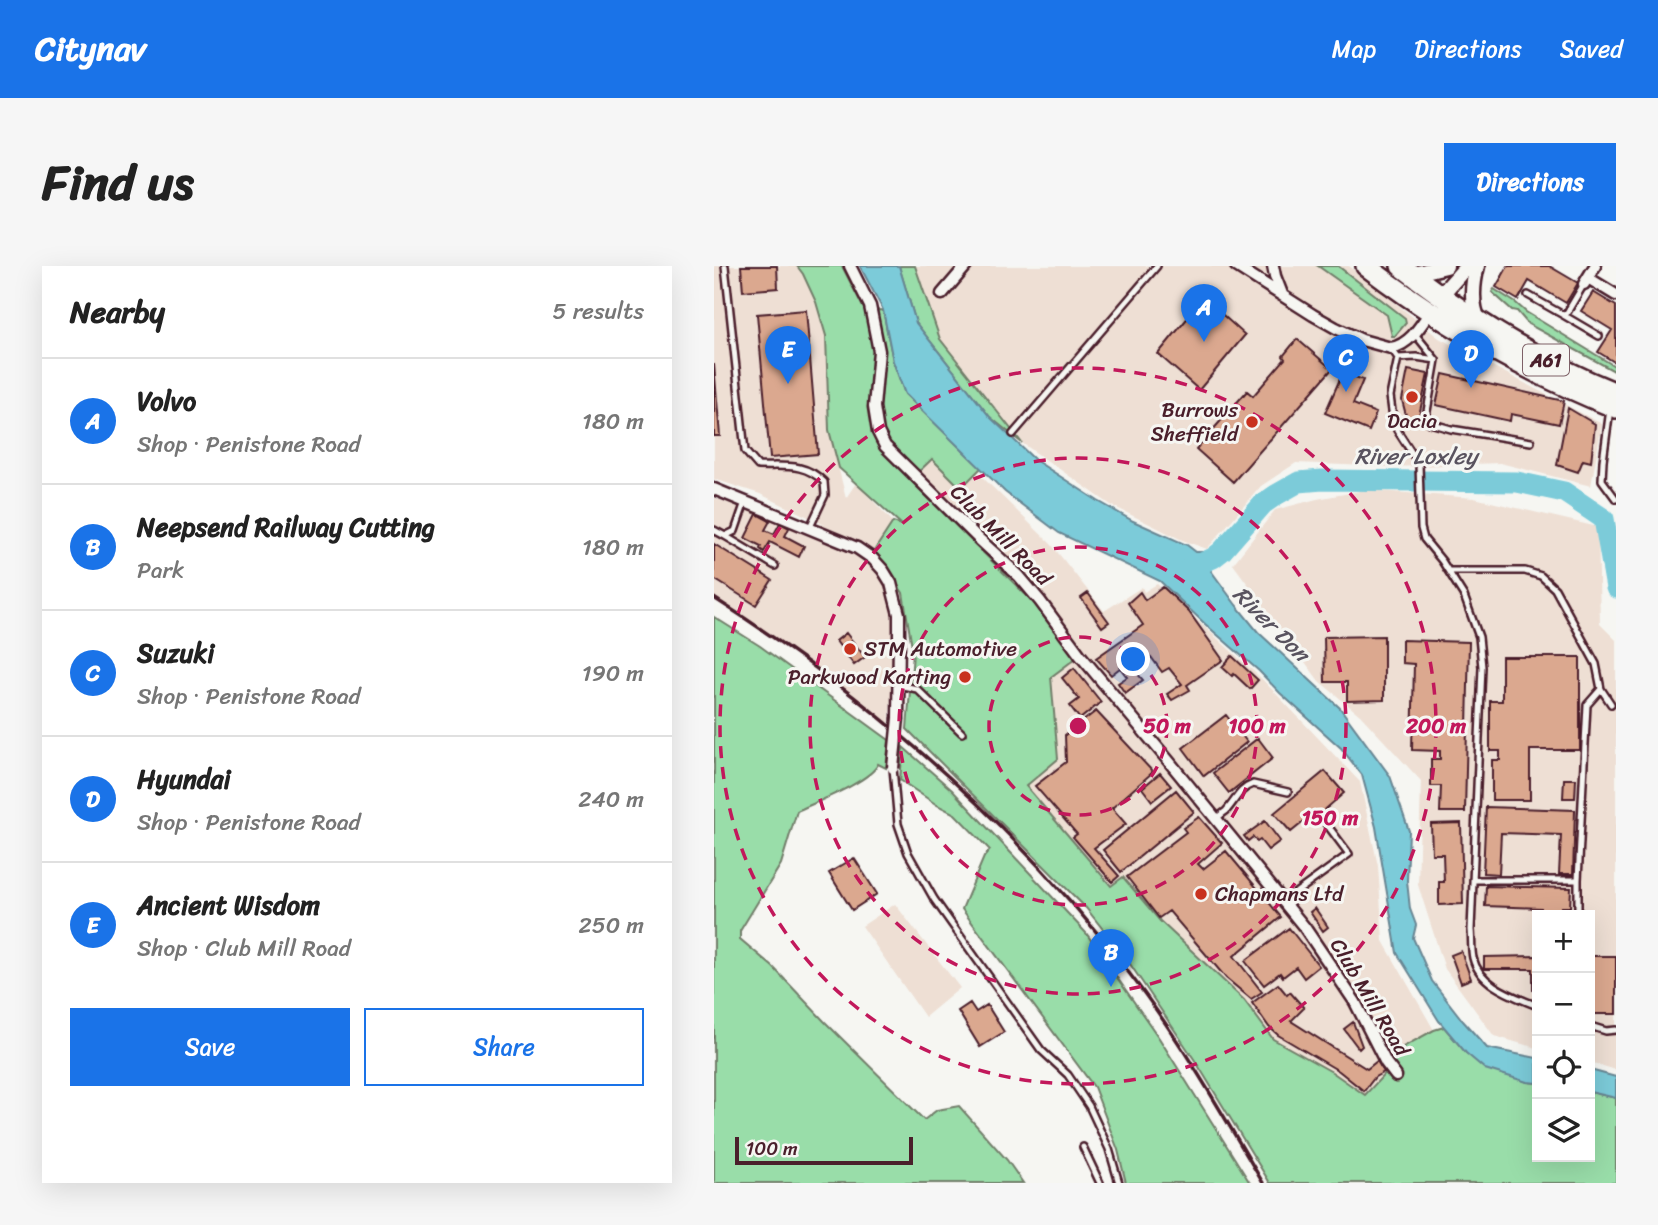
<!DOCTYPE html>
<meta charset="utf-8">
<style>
body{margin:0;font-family:Sriracha,sans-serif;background:#f6f6f6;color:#222}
.controls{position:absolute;right:21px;bottom:21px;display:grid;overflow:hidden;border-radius:0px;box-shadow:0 7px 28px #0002}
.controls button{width:63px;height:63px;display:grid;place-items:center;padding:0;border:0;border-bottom:2px solid #e0e0e0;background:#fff;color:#222;font:35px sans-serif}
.scale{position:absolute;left:21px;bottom:18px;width:178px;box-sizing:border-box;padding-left:7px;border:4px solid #4a1f2b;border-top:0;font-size:19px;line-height:24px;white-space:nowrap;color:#4a1f2b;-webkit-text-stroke:5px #f6f6f2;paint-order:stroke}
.you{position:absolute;left:420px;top:394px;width:24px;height:24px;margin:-18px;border:5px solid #fff;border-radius:50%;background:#1a73e8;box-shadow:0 0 0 10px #1a73e833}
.badge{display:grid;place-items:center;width:46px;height:46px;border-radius:50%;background:#1a73e8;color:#fff;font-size:23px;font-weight:700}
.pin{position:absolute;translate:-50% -58px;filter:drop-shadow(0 2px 4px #0008)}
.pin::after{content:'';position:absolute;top:37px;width:24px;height:21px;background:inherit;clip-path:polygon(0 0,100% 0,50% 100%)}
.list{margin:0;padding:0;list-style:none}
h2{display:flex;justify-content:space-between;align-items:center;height:91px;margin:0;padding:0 28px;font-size:30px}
h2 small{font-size:23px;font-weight:400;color:#767676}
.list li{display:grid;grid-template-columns:46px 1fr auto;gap:21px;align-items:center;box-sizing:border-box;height:126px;padding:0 28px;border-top:2px solid #e0e0e0}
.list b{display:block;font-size:26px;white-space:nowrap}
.list p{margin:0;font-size:23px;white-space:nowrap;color:#767676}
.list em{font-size:23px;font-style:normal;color:#767676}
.actions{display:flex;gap:14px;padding:21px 28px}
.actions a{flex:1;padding:16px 0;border:2px solid #1a73e8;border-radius:0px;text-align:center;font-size:24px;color:#1a73e8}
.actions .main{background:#1a73e8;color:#fff}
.icon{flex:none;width:38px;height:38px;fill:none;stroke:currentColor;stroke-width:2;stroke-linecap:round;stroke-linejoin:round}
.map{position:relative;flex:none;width:902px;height:917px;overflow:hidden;border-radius:0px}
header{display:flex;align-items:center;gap:42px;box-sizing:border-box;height:98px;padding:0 35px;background:#1a73e8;color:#fff}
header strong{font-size:33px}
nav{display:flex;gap:38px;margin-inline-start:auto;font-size:24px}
.intro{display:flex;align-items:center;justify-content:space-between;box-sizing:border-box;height:168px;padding:0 42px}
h1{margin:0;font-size:49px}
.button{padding:18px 32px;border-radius:0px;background:#1a73e8;color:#fff;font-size:24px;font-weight:700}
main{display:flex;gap:42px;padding:0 42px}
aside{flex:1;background:#fff;border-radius:0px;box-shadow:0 7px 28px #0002}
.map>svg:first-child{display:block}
</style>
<header>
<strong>Citynav</strong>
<nav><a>Map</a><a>Directions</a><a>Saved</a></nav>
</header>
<div class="intro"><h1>Find us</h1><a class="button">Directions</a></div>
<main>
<aside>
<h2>Nearby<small>5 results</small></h2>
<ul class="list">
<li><span class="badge">A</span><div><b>Volvo</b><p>Shop · Penistone Road</p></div><em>180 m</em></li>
<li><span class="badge">B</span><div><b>Neepsend Railway Cutting</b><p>Park</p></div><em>180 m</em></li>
<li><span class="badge">C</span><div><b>Suzuki</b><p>Shop · Penistone Road</p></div><em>190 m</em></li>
<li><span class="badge">D</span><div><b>Hyundai</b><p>Shop · Penistone Road</p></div><em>240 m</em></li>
<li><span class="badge">E</span><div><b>Ancient Wisdom</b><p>Shop · Club Mill Road</p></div><em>250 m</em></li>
</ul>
<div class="actions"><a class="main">Save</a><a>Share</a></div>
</aside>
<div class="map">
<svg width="902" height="917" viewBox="0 0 902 917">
<rect width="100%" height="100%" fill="#f6f6f2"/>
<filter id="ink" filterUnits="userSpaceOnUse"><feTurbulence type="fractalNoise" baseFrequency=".0143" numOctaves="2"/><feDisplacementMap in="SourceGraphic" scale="14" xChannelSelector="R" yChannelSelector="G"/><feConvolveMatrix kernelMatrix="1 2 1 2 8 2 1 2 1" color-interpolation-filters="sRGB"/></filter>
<g filter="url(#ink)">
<!-- built -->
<path fill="#eedfd4" d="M0,0h83l6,8 13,28 10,34 3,94 17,68 10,-15 37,39 -19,29 17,47 4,45 -6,81 -128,-96 -47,-29v-101l36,12 75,15 -65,-31 -46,-15z
M201,0h434l90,72 163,86 -11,62 -91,-23 -109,4 -95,-4 -35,23 -54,63 -25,-9 -71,-35 -89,-62 -82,-104z
M218,192l29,30 17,-15 73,71 53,67 38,-24 2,5 13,-8 103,93 100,105 18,84 5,75 51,89 -42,23 1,12 -27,30 -34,-23 -59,-33 -29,-39 -84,-79 -36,-43 -13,8 -85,-100 32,-27 -7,-82 24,-19 -165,-178z
M652,224l108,8 124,29 2,97 16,16v430l-26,-8v-147h-53v133l-43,-12 -49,-67 -27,-84 3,-104 -61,-66 -41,-34 -86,-117 42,-54 42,-11z
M181,638l65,84 -35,29 -63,-91z"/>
<!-- green -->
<path fill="#99dda9" stroke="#727e6a" stroke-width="2" d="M83,0h45l23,45 18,-1 10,51 12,33 76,74 -20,20 -29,-29 -22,21 127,126 39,52 -25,19 7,82 -32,27 85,100 12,-9 37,44 84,79 29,39 59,33 33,23 28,-30 -1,-12 42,-23 10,-3 22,26 61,29 10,1v74h53v-65l26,6v85h-346l-74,-121 -68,-101 -42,-53 -179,-179 6,-76 -10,-60 -29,-42 19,-29 9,3 -63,-57 -10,-38 -3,-94 -10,-34 -13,-28z
M185,0h16l25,73 82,104 -32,-26 -74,-94z
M604,0h20l67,52 1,5 -11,13h-3l-5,-21z
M780,23l22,14 10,9 90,55v5l-88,-48 -11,-13 -5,-1 -20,-18z
M0,351l46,29 129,94 -3,28 -8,-4c-7,17 -62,38 -81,47l-16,53 -41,67v8l33,28 51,54 100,99 13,-10 22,-4 48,54 16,23h-309z
M189,481l49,43 134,143 73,105 91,145h-124l-8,-33 -24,-63 -132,-178 22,-52 6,-7 -35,-36 -18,-9 -37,-25z"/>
<!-- water -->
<path fill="#7ccbd9" stroke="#688693" stroke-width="2" d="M146,0h39l17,57 74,94 45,43 63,41 35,20 54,24 9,7h10l11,10 -8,6 27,37 22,27 82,76 50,68 19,55 -2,50 3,28 6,16 -3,13 19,43 31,40 24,27 50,10v25l-10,-1 -42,-13 -19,-16 -27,-32 -42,-68 -21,-126 -14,-52 -21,-27 -61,-55 -21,-22 -54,-47 -45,-43 -101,-48 -54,-41 -100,-98 -12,-33 -10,-51z
M876,804l26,7v21l-26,-6z"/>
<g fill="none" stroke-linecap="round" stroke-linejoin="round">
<!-- river -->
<path stroke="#7ccbd9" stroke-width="21" d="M475,303l24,-11 9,-7 41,-47 13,-9 23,-13 23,-2 195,2 47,10 40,27 12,69"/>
</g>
<!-- building -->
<path fill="#dba88f" stroke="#4a1f2b" stroke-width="2" d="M27,0h36l1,22 -35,3z
M794,0h41l29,17 -12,20 -37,-22 -11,19 -22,-13z
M879,26l23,14v57l-18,-11 14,-22 -31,-19z
M490,32l41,37 -46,55 -41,-36z
M92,44l12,144 -48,4 -13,-144z
M583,73l35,30 -99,113 -37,-33 51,-58 6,5 32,-37 -2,-3z
M0,98l6,72h-6z
M694,104l20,4 -11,51 -9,-2 -6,-23z
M629,106l20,8 -10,24 23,9 -7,18 -44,-18z
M729,108l121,27 -5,23 -48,-10 -1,7 -74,-16z
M854,142l27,16 -4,38 -8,-2 -5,12 -21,-7z
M43,248l13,7 -5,9 9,4 6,-11 9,5 -4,8 19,10 -5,11 -29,-15 -6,10 -4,-3 1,-3 -16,-8z
M0,278l58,36 -16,25 -42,-26z
M449,321l26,25 34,48 -36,25 3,5 -18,10 -5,-6 15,-10 -13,-16 -7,4 -11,-15 -12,9 2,3 -5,3 7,8 -18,13 -7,-10 9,-6 -7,-9 -9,7 -15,-17 47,-33 -15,-22 12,-11 5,8z
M374,327l21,29 -7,5 -21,-29z
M132,367l19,24 -11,8 -18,-24z
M670,370v64l-37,1v-19h-22l-1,-45z
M688,374l67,2 -4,170h-25l1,-26h-10v-27h9v-8l-28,-1 2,-86 -12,-1z
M518,390l26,24 -8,9 -16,-15 -2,2 -10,-9z
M788,391h78v93h-50v50h-38v-40h8v-9h-10v-50h12z
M360,402l27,34 -21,17 -10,-13 9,-7 -17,-21z
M382,445l57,61 -41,36 14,16 -32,24 25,28 -7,6 -39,-45 4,-3 -42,-48 31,-24 -1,-27z
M512,449l21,27 -43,34 -21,-28z
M544,472l15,20 -44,35 -16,-20z
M611,505l19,22 -24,21 -3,-3 -26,21 -17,-19z
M446,507l11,13 -19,15 -10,-13z
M850,513h12l-1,19h-12z
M462,524l18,22 -73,60 -18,-22z
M772,541l89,3 -2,64h-14l2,-39 -60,-2 -2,41 -16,-1z
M485,551l23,26 -24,21 5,5 23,-18 55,66 -47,39 28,36 -11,7 -25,-21 -57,-67 -10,7 -32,-41 59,-45 -3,-4z
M551,555l15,20 -12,9 -8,-10 -3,2 -4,-5 -5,4 -4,-5z
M747,557l2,81 -24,1v-23h5l-1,-28h-11l-1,-30z
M140,592l23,36 -25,16 -23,-37z
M772,620l85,2 -1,19h-9v8h-20v-7l-56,-2z
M601,642l13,19 -5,4 -13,-19z
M575,662l30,38 -15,12 -8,-11 -13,10 -3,-4 -16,12 -19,-24z
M747,685l10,28 -10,4 -10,-28z
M823,690v34h-4v-21h-49v-12z
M878,690h24v58h-25z
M564,718l9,11 3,-3 14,16 -13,13 76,48 10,-8 7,11 -9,5 -11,14 -25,-20 -61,-36 -9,-8 -17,-24z
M256,737l6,9 11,-7 17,27 -24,15 -22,-36z
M639,756l9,24 -3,3 -15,-20z"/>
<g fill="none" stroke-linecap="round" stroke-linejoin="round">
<defs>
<path id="lane" d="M11,0l20,185 13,15c26,1 46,-4 66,16l1,13 -15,32
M870,18l-19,32 34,20
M814,29l37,21
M701,68l21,26
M677,82l7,10 -8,38 2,15 5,19 22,34 2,64 3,11 18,22 22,35 15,41 3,30 -11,263c1,9 0,19 2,28 7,28 41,38 64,48
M684,92l18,-1 20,3
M722,94l-10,57 4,6 21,6 80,13
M896,143l-7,52 -1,19 14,19
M299,168l144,-168
M0,264l11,6 10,-5 10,-29
M11,270l50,30
M735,305h76l16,5 14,13 41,75 5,25 10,15
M184,419l19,4 45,44
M179,502l5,56 10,29 26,46 107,151 27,25 21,31 20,43 10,34
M502,553c0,-1 10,-8 10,-8 10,-11 13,-22 27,-27l35,8
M759,614h105v35
M864,614l9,-175 14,-16
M569,636l66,-48 -27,-36
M876,760l16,5 10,-1
M369,881l17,36"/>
<path id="street" d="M136,0l20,40 9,45 -5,56 4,25 7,14 95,94 39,36 21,25 40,54 87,104 138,169 50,74 31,61 10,13
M522,0l77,49 23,13 26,12 29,8c18,-3 29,-21 39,-36
M559,0l2,10 7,18
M874,12l28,17
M870,18l11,-18
M228,28l24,-28
M0,223l143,59 16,11 10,11 8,13 4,16 4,15v22l-1,82"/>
<path id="secondary" d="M763,0c-5,19 -7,38 2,56
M699,8l33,-8
M727,29l26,-29"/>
<path id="highway" d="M652,0c77,59 160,106 250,142
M687,0c66,51 137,96 215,127"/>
</defs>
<!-- lane casing -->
<use href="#lane" stroke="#4a1f2b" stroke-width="10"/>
<!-- street casing -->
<use href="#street" stroke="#4a1f2b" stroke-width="15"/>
<!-- secondary casing -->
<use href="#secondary" stroke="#4a1f2b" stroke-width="19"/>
<!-- highway casing -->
<use href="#highway" stroke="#4a1f2b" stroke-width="24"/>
<!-- lane -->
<use href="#lane" stroke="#f6f6f2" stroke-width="5"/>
<!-- street -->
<use href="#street" stroke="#f6f6f2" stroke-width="10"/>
<!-- secondary -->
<use href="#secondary" stroke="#f6f6f2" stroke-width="14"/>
<!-- highway -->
<use href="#highway" stroke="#f6f6f2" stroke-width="19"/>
<!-- rail -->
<path stroke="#4a1f2b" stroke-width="3.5" d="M0,332c158,101 301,226 415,375 51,66 92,138 134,210"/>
<defs>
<path id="street-bridge" d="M179,502l5,-50"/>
</defs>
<!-- street-bridge casing -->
<use href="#street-bridge" stroke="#4a1f2b" stroke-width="15" stroke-linecap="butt"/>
<!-- street-bridge -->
<use href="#street-bridge" stroke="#f6f6f2" stroke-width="10"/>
</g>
</g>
<!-- distance rings -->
<g fill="none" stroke="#c2185b" stroke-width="3.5" stroke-dasharray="12 9">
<circle cx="364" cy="460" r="89"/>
<circle cx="364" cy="460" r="179"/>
<circle cx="364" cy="460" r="268"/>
<circle cx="364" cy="460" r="358"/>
</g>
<!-- markers -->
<g fill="#c8321e" stroke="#f6f6f2" stroke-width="2.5">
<circle cx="698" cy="131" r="7"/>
<circle cx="538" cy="156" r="7"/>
<circle cx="136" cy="383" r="7"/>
<circle cx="251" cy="411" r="7"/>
<circle cx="487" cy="628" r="7"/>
</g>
<g text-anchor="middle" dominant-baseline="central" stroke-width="6" stroke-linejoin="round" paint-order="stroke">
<!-- shield labels -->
<rect fill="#f6f6f2" stroke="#7e6067" stroke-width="2" x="809" y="78.5" width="46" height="31" rx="5"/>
<g font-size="19" font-weight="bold" fill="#4a1f2b">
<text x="832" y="94">A61</text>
</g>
<!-- poi labels -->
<g font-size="21" fill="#4a1f2b" stroke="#f6f6f2" text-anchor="end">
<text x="524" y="144">Burrows<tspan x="524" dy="24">Sheffield</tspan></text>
<text x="698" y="155" text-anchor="middle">Dacia</text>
<text x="150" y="383" text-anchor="start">STM Automotive</text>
<text x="237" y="411">Parkwood Karting</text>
<text x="501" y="628" text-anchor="start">Chapmans Ltd</text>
</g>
<!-- street labels -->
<g font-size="21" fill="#4a1f2b" stroke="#f6f6f2">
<text transform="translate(287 269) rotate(45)">Club Mill Road</text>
<text transform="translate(656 731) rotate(59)">Club Mill Road</text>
</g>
<!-- water labels -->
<g font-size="23" font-style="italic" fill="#59535f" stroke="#f6f6f2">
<text x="702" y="190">River Loxley</text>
<text transform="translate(557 358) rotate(45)">River Don</text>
</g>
</g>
<circle cx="364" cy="460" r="10" fill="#c2185b" stroke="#f6f6f2" stroke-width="3.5"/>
<g font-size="21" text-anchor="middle" font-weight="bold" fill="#c2185b" stroke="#f6f6f2" stroke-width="6" stroke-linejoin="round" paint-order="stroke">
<text x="453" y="467">50 m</text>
<text x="543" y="467">100 m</text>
<text x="722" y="467">200 m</text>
<text x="616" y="559">150 m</text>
</g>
</svg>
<div class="controls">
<button>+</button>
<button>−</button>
<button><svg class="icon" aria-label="locate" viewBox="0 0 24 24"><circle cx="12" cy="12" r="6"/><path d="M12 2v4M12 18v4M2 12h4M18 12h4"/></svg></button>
<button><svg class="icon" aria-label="layers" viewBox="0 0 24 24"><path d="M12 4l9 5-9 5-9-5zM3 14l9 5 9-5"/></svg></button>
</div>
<div class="scale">100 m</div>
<div class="you"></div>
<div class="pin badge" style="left:490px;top:76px">A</div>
<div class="pin badge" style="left:397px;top:721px">B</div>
<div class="pin badge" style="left:632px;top:126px">C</div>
<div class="pin badge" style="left:757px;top:122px">D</div>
<div class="pin badge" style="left:74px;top:118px">E</div>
</div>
</main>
